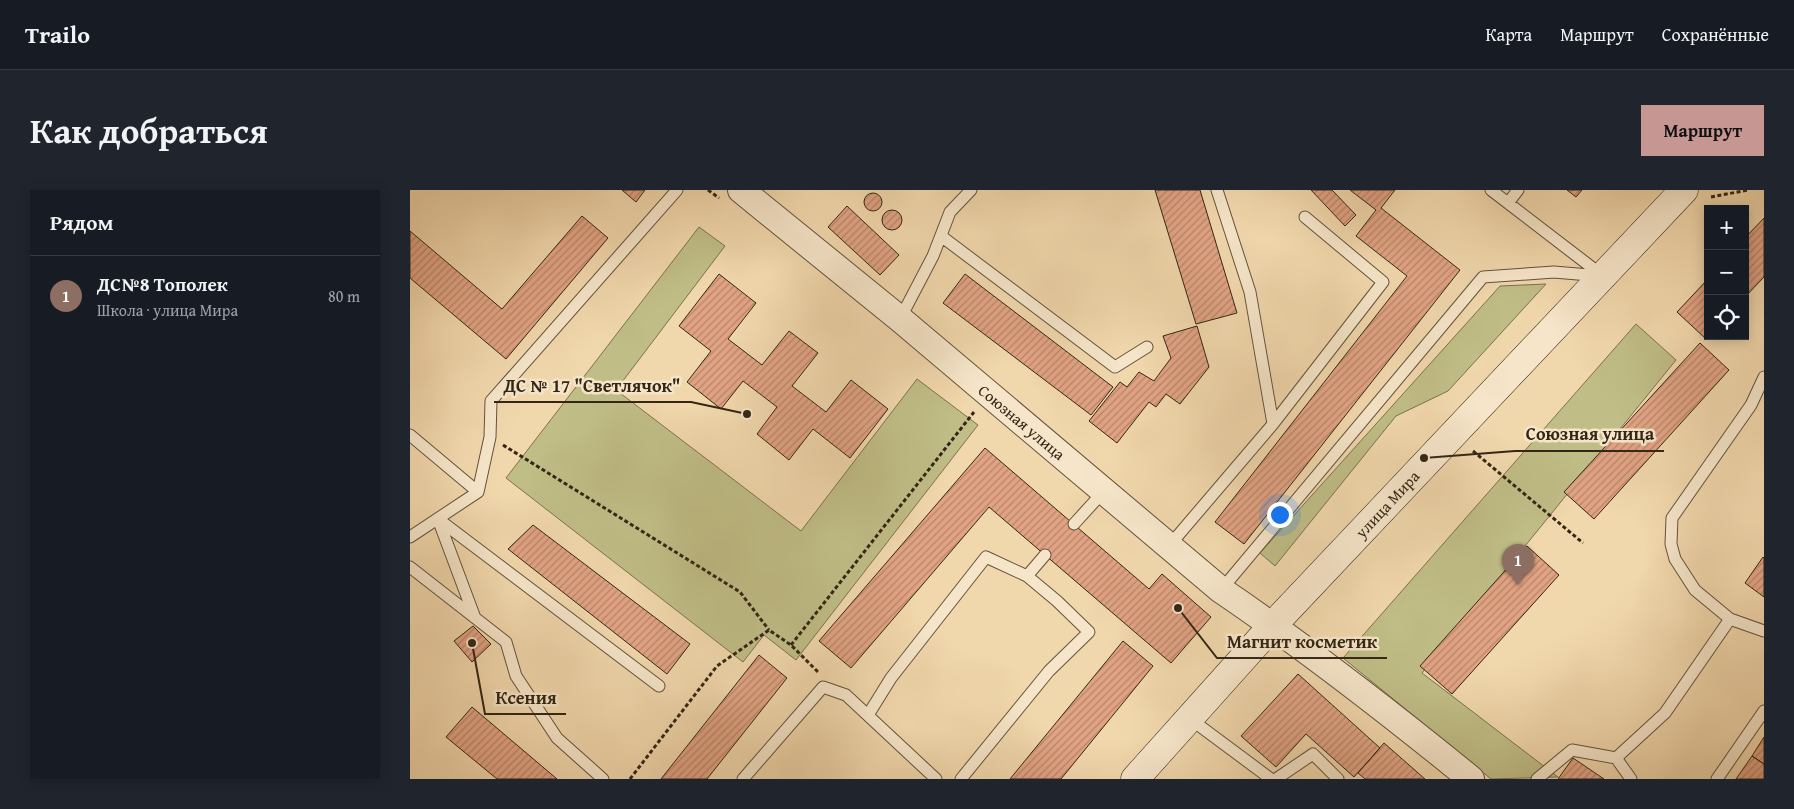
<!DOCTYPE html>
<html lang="ru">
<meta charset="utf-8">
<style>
body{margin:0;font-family:"Gentium Book Plus",serif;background:#20242c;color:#f1f3f6}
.controls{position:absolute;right:15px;top:15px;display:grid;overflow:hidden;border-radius:0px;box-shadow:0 2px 12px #0003}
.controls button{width:45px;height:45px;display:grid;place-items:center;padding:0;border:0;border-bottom:1px solid #363941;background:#171b24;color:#f1f3f6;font:25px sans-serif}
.you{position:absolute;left:869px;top:324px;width:18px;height:18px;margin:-12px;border:4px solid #fff;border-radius:50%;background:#1a73e8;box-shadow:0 0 0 8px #1a73e833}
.badge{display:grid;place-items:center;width:32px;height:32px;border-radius:50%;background:#c59692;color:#fff;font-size:16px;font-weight:700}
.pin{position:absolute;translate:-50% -41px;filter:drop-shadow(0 1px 2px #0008)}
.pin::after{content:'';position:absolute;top:26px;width:18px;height:15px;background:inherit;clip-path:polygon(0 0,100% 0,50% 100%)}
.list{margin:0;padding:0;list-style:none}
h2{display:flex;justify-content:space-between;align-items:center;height:65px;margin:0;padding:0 20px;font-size:21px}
h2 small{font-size:16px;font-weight:400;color:#9ea1a6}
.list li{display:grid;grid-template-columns:32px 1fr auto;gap:15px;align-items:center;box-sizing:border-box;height:80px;padding:0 20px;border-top:1px solid #363941}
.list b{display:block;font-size:19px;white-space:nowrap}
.list p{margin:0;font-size:16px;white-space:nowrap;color:#9ea1a6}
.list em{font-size:16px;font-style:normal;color:#9ea1a6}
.icon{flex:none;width:28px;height:28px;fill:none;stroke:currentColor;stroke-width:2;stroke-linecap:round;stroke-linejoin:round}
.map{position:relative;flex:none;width:1354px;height:589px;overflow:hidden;border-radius:0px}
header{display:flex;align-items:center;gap:30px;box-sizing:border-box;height:70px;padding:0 25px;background:#171b24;border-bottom:1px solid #363941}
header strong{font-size:24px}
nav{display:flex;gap:28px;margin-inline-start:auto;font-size:18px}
.intro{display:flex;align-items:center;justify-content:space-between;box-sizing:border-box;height:120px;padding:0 30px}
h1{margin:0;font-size:35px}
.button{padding:12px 22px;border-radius:0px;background:#c59692;color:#111;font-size:18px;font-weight:700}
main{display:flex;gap:30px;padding:0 30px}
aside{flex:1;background:#171b24;border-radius:0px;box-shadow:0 2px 12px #0003}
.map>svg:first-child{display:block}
</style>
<header>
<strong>Trailo</strong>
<nav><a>Карта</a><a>Маршрут</a><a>Сохранённые</a></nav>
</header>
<div class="intro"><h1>Как добраться</h1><a class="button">Маршрут</a></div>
<main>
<aside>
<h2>Рядом<small></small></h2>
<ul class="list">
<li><span class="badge" style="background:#8d6e63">1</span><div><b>ДС№8 Тополек</b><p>Школа · улица Мира</p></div><em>80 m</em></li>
</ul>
</aside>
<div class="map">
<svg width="1354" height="589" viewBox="0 0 1354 589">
<defs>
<pattern id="building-hatch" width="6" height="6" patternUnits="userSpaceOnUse" patternTransform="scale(1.25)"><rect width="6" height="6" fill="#e1a383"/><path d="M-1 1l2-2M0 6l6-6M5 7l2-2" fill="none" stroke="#b7856a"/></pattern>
</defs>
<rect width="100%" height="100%" fill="#f1d7ac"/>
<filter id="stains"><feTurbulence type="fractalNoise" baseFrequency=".004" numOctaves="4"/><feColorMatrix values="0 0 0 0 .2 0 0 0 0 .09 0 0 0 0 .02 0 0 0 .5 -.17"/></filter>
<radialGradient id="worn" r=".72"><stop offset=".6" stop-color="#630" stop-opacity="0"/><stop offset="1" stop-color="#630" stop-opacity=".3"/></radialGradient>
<!-- grass -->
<path fill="#c0bd86" stroke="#7a724e" d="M289,37l26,19 -109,144 185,141 116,-152 61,46 -182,235 -32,-25 -21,27 -237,-184z
M1136,94l-98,107 -52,25 -121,150 -15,-13 240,-267z
M1226,134l40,36 -254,313 136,104 -67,2 -148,-121z"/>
<!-- building -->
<path fill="url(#building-hatch)" stroke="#332616" d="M212,0h23l-9,12z
M745,0h45l37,123 -41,11z
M901,0h21l24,25 -11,11z
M940,0h45l-14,18 79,62 -216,274 -29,-22 192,-246 -51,-40 20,-26z
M1157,0h15l-6,7z
M454 12a9 9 0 1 1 18 0a9 9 0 1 1-18 0Z
M437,16l52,49 -19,20 -52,-48z
M472 30a10 10 0 1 1 20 0a10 10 0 1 1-20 0Z
M172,26l26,22 -102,121 -96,-81v-47l92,78z
M1354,28v59l-19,20v-59z
M309,84l37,29 -28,36 34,26 27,-34 29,22 -26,33 34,26 25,-32 37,29 -38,49 -37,-29 -24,31 -32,-26 20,-27 -34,-26 -22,28 -34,-27 24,-31 -32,-25z
M555,84l148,113 -22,28 -148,-112z
M1298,89l1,57 -3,3 -29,-27z
M787,136l12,41 -29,37 -14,-10 -10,13 -7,-5 -32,41 -28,-22 31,-39 7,5 12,-15 15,9 17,-23 -8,-22z
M1290,153l29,27 -135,149 -30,-27z
M575,258l164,141 13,-15 49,43 -40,46 -182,-156 -138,161 -32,-27z
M123,335l157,119 -23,30 -159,-125z
M1117,356l32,29 -107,119 -32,-28z
M1353,367l1,1v39l-19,-14z
M63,436l18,18 -19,18 -18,-21z
M713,451l30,25 -92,113h-51z
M349,465l28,23 -80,101h-46z
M888,484l82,74 -26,29 -48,-43 -30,33 -35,-31z
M62,517l85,72h-60l-51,-42z
M1354,547v27l-12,-8z
M974,553l41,36h-60l-7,-6z
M1342,566l12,8v15h-28z
M1163,568l31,21h-46z"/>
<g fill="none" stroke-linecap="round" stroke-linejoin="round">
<defs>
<path id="service" d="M807,0l33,102 23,132
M1081,0l112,86
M1098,13l10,-13
M531,46l174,131 32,-20
M490,129l33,-63 17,-44 21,-22
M1354,187l-13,28 -79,113 -1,26 4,15 20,31 35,29 34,12
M0,245l68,57
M28,329l221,167
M28,329l37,99
M664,334l30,-33
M0,347l68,-45 12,-55 1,-36 186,-211
M759,356l104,-122 110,-142 -78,-65
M0,377l96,75 10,34 41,62 46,41
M617,386l18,-21
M811,400l262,-313 71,-5 47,4
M458,525l23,-37 95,-121 41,19 30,25 32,31 -40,39 -88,108
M779,528l82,61
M1206,568l49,-45 65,-94
M333,589l80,-92 23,8 90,84
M866,589l37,-25 25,25
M1127,589l35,-29 44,8 15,21
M1307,589l47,-68"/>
<path id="tertiary" d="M331,0l159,129 321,271c87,59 169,123 250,189"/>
<path id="secondary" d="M725,589l138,-154 411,-435"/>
</defs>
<!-- service casing -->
<use href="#service" stroke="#62523c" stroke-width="13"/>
<!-- tertiary casing -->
<use href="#tertiary" stroke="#62523c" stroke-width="28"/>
<!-- secondary casing -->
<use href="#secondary" stroke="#332616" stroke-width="29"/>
<!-- path -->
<path stroke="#332616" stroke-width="3" stroke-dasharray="4 2.5" stroke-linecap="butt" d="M298,0l11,8
M1301,7l37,-7
M93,255l237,147 29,38
M1063,261l110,92
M381,455l183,-233
M220,589l87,-113 52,-36 22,15 27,27"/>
<!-- service -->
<use href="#service" stroke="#f6e5c9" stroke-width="11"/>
<!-- tertiary -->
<use href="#tertiary" stroke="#f6e5c9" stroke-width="26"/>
<!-- secondary -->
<use href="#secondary" stroke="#f6e5c9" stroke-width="28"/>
</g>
<g text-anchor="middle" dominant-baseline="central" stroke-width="5" stroke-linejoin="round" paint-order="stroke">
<!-- street labels -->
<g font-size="16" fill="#332616" stroke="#f6e5c9">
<text transform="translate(612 232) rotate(40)">Союзная улица</text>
<text transform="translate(977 314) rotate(-47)">улица Мира</text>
</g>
</g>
<!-- callouts -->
<path fill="none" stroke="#332616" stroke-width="2" d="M337 224L281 212H84M1014 268L1105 261H1254M768 418L807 468H977M62 453L75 524H156"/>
<g fill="#332616" stroke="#f6e5c9" stroke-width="2">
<circle cx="337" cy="224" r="5"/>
<circle cx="1014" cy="268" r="5"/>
<circle cx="768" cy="418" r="5"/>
<circle cx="62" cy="453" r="5"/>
</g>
<g font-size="18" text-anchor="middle" font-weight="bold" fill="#332616" stroke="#f6e5c9" stroke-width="5" stroke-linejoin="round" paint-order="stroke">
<text x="182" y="202">ДС № 17 "Светлячок"</text>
<text x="1180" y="250">Союзная улица</text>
<text x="892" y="458">Магнит косметик</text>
<text x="116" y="514">Ксения</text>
</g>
<rect width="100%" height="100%" filter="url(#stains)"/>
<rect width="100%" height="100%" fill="url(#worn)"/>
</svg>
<div class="controls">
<button>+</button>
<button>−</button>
<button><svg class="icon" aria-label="locate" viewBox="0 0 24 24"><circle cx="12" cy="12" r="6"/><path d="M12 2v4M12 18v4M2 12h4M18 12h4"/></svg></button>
</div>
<div class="you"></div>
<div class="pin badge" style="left:1108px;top:395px;background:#8d6e63">1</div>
</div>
</main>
